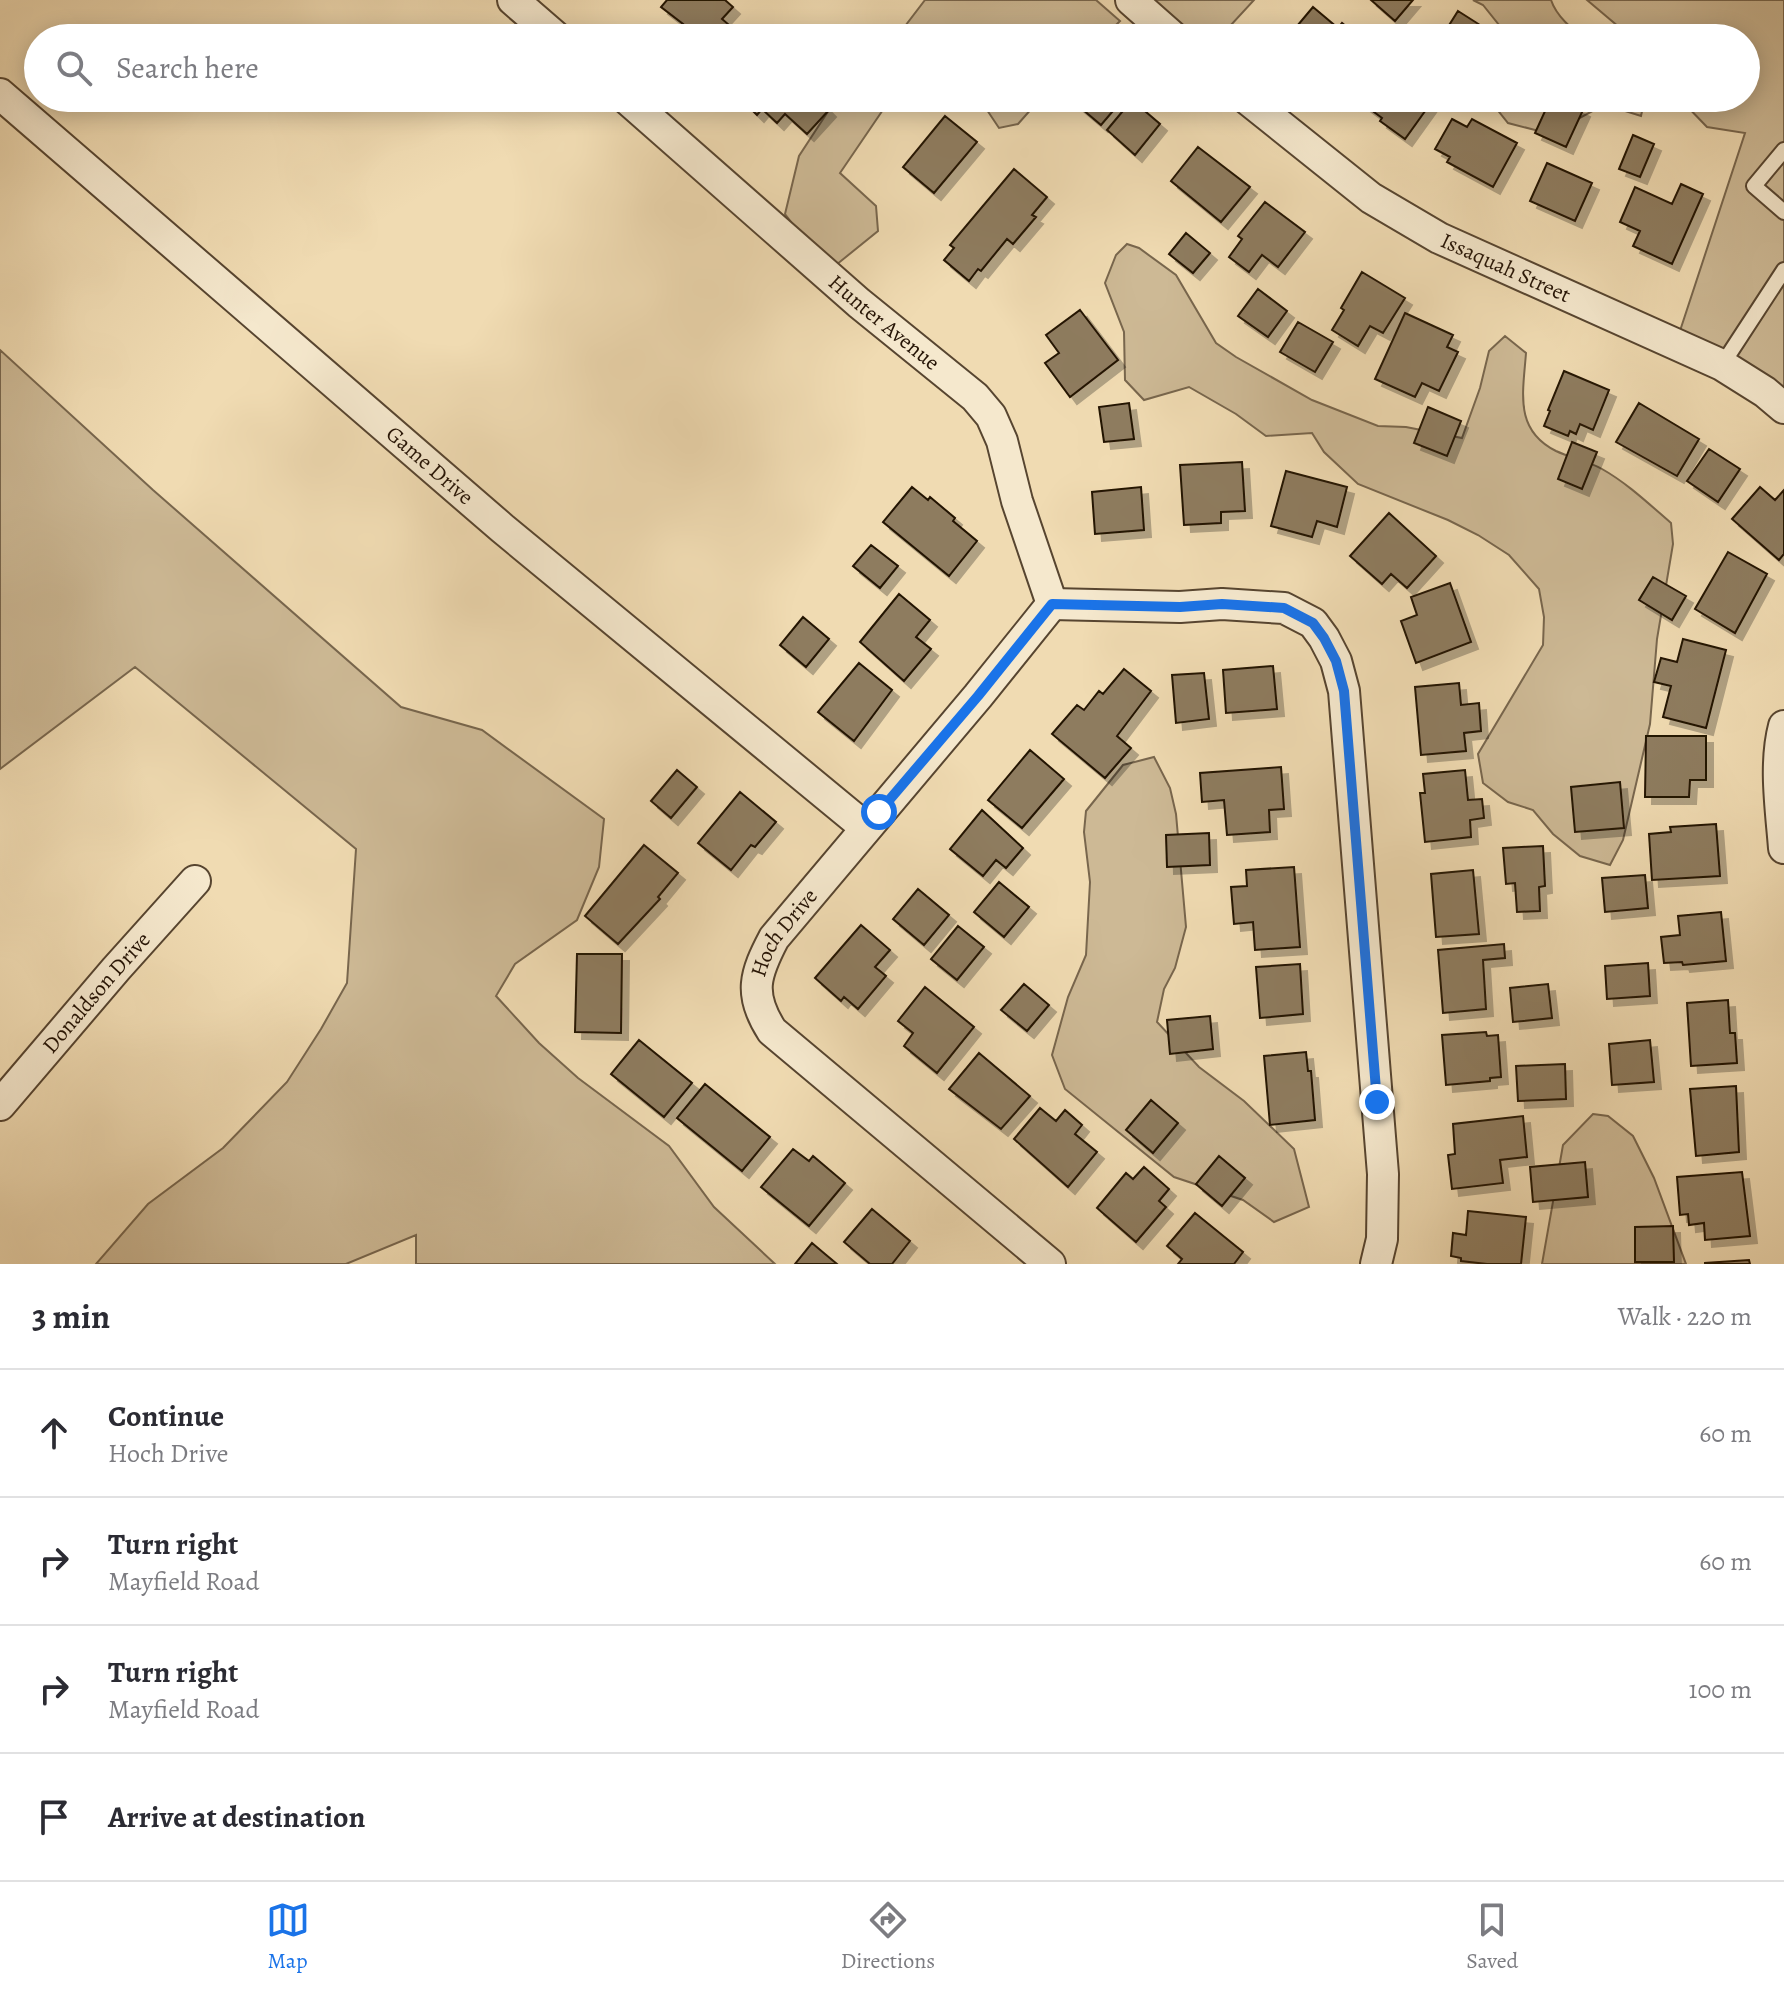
<!DOCTYPE html>
<meta charset="utf-8">
<style>
body{margin:0;font-family:Alegreya,serif;background:#f2f2f3;color:#2b2b33}
.stop{position:absolute;width:24px;height:24px;margin:-18px;border:6px solid #1a73e8;border-radius:50%;background:#fff}
.stop.end{background:#1a73e8;border-color:#fff;box-shadow:0 2px 8px #0008}
.list{margin:0;padding:0;list-style:none}
h2{display:flex;justify-content:space-between;align-items:center;height:104px;margin:0;padding:0 32px;font-size:34px}
h2 small{font-size:26px;font-weight:400;color:#7c7c81}
.list li{display:grid;grid-template-columns:52px 1fr auto;gap:24px;align-items:center;box-sizing:border-box;height:128px;padding:0 32px;border-top:2px solid #e1e1e2}
.list b{display:block;font-size:30px;white-space:nowrap}
.list p{margin:0;font-size:26px;white-space:nowrap;color:#7c7c81}
.list em{font-size:26px;font-style:normal;color:#7c7c81}
.icon{flex:none;width:44px;height:44px;fill:none;stroke:currentColor;stroke-width:2;stroke-linecap:round;stroke-linejoin:round}
.map{position:relative;flex:none;width:1784px;height:1264px;overflow:hidden}
.search{position:absolute;background:#fff;box-shadow:0 4px 20px #0003;left:24px;right:24px;top:24px;height:88px;display:flex;align-items:center;gap:20px;box-sizing:border-box;padding:0 28px;border-radius:44px;color:#7c7c81;font-size:30px}
.sheet{height:616px;background:#fff}
nav{display:flex;justify-content:space-around;align-items:center;box-sizing:border-box;height:112px;border-top:2px solid #e1e1e2;background:#fff;font-size:22px;color:#7c7c81}
nav a{display:grid;justify-items:center;gap:4px}
nav .on{color:#1a73e8}
.map>svg:first-child{display:block}
</style>
<div class="map">
<svg width="1784" height="1264" viewBox="0 0 1784 1264">
<defs>
<filter id="shadow"><feDropShadow dx="7" dy="7" stdDeviation="0" flood-color="#0004"/></filter>
</defs>
<rect width="100%" height="100%" fill="#f0dbb2"/>
<filter id="stains"><feTurbulence type="fractalNoise" baseFrequency=".0025" numOctaves="4"/><feColorMatrix values="0 0 0 0 .2 0 0 0 0 .09 0 0 0 0 .02 0 0 0 .5 -.17"/></filter>
<radialGradient id="worn" r=".72"><stop offset=".6" stop-color="#630" stop-opacity="0"/><stop offset="1" stop-color="#630" stop-opacity=".3"/></radialGradient>
<!-- green -->
<path fill="#cdb995" stroke="#78664d" stroke-width="2" d="M925,0h171l24,21 -17,17h-207z
M1130,0h124l-35,38h-45z
M1473,0h78c5,15 21,31 36,38h-87l3,-8 -20,-25z
M1587,0h197v408l-108,-65 69,-210 -38,-6 -26,-27 -8,-2h73v-60h-114z
M840,98h51l-51,75 36,33 2,25 -42,34 -38,-34 -13,-17 14,-58 30,-46z
M979,98h62l-23,26 -19,4z
M1488,98h157l-4,18 -19,-6 -24,-2 -35,19 -28,3 -27,-7z
M1127,244l12,4 37,27 40,68 20,14 76,43 66,26 28,1 56,11 18,-50 9,-37 16,-15 21,17c-3,40 -12,77 30,98 15,7 32,10 46,18 25,14 47,35 69,54l2,21 -16,95 -7,85 -27,116 -13,25 -30,-9 -27,-22 -20,-24 -25,-8 -25,-19 -5,-29 65,-109 1,-28 -5,-28 -30,-34 -31,-20 -30,-15 -90,-36 -34,-32 -12,-19 -46,3 -30,-22 -47,-27 -45,13 -19,-20 -1,-48 -19,-49 11,-28z
M0,350l153,140 248,217 81,23 122,89 -5,48 -22,53 -62,44 -19,32 43,47 39,35 91,68 45,61 61,57h-359v-29l-70,29h-250l52,-60 75,-56 64,-66 34,-53 26,-46 9,-134 -221,-182 -135,102z
M1154,757l16,31 6,26 10,113 -11,41 -11,21 -7,33 42,45 45,34 50,48 15,58 -35,15 -31,-22 -69,-23 -109,-88 -13,-34 16,-58 18,-42 4,-73 -6,-50 2,-21 37,-46z
M1593,1114l15,2 25,20 21,42 32,86h-144l21,-119z"/>
<!-- building -->
<path fill="#8e7b5f" stroke="#241305" stroke-width="2" filter="url(#shadow)" d="M667,0h58l8,7 -11,12 21,18 -65,1 -4,-3 9,-11 -22,-17z
M1371,0h42l-18,21z
M1313,7l25,21 4,-5 11,9 -3,6h-63z
M1458,11l33,21 -3,6h-47z
M749,98h68l12,12 -22,24 -22,-20 -8,9 -15,-14 -5,6 -11,-11 5,-4z
M1069,98h55l-23,27z
M1355,98h75l3,2 -28,39 -25,-18 2,-3z
M1551,98h6l26,12 -17,37 -31,-14z
M1132,100l28,24 -25,31 -28,-25z
M945,116l32,26 -43,51 -31,-26z
M1452,119l15,8 5,-8 45,24 -24,44 -46,-25 3,-5 -15,-8z
M1633,135l21,9 -14,33 -21,-8z
M1198,147l52,40 -29,35 -50,-41z
M1547,163l45,20 -17,38 -45,-20z
M1014,169l33,28 -15,18 4,2 -23,27 -6,-5 -26,32 -3,-2 -9,12 -25,-21 10,-12 -4,-3z
M1681,184l22,10 -31,70 -39,-18 7,-15 -20,-9 15,-35 37,17z
M1265,202l40,30 -27,35 -16,-12 -13,17 -20,-15 13,-18 -4,-3z
M1186,233l24,20 -17,20 -24,-19z
M1362,272l43,26 -22,35 -13,-7 -12,20 -26,-16 12,-20 -3,-2z
M1258,289l29,22 -19,26 -30,-21z
M1080,310l38,50 -48,37 -25,-34 14,-10 -13,-18z
M1405,313l48,22 -6,12 11,5 -19,39 -17,-8 -7,14 -40,-18z
M1298,322l35,20 -18,30 -35,-20z
M1564,371l45,19 -16,40 -13,-6 -4,10 -6,-3 -2,5 -24,-10 6,-15 -2,-1z
M1129,403l5,36 -30,3 -5,-35z
M1639,403l60,36 -22,37 -61,-34z
M1428,407l33,14 -14,35 -33,-13z
M1572,442l25,10 -15,37 -24,-10z
M1709,449l31,20 -22,33 -31,-21z
M1242,462l3,49 -24,1v11l-37,2 -4,-60z
M1286,471l61,16 -10,40 -20,-6 -5,16 -41,-11z
M912,487l16,13 2,-3 25,21 -2,3 24,20 -28,35 -66,-54z
M1141,487l3,43 -49,4 -3,-42z
M1760,487l15,13 9,-10v64l-5,6 -47,-41z
M1389,513l47,43 -29,32 -16,-14 -9,10 -32,-28z
M871,545l27,21 -18,22 -27,-22z
M1728,552l39,22 -32,59 -40,-24z
M1653,577l33,19 -14,24 -33,-20z
M1450,583l21,59 -55,21 -15,-42 16,-6 -6,-18z
M899,594l31,26 -14,17 15,12 -27,32 -44,-39z
M803,617l26,22 -23,28 -26,-22z
M1683,639l43,11 -20,78 -43,-11 8,-31 -17,-4 7,-24 16,4z
M859,663l33,27 -38,51 -36,-29z
M1273,666l4,43 -51,4 -3,-43z
M1124,669l27,22 -34,45 14,12 -26,30 -53,-44 25,-29 7,5 15,-19 4,3z
M1204,673l5,46 -33,4 -4,-48z
M1459,683l2,22 18,-2 2,28 -17,2 2,18 -45,4 -6,-68z
M1646,736h60v44h-16l-1,17h-44z
M1030,750l34,29 -42,49 -34,-28z
M1281,767l3,42 -15,1 1,22 -43,3 -3,-35 -22,2 -2,-29z
M677,770l20,17 -26,31 -20,-17z
M1465,770l3,30 14,-1 2,19 -14,2 1,17 -46,5 -5,-49h5l-2,-19z
M1620,782l4,46 -49,4 -4,-45z
M740,792l36,30 -21,25 -4,-2 -20,25 -33,-27z
M982,810l41,38 -17,20 -10,-8 -13,16 -33,-27z
M1716,824l4,52 -68,4 -3,-46 22,-2 -1,-5z
M1209,833l1,32 -43,2 -1,-32z
M644,845l34,28 -20,24 2,2 -42,45 -33,-28z
M1543,846l2,40 -6,1 1,24 -23,1 -2,-29 -9,1 -3,-36z
M1294,867l6,80 -45,3 -2,-28 -19,2 -3,-37 16,-1 -1,-16z
M1473,870l6,64 -43,3 -5,-63z
M1645,875l3,33 -43,4 -3,-34z
M999,882l30,25 -25,30 -30,-25z
M918,889l31,26 -25,30 -31,-26z
M1721,912l5,49 -43,4 -1,-3 -18,1 -3,-26 19,-2 -2,-19z
M861,925l29,25 -15,17 11,9 -28,33 -14,-12 -3,4 -26,-23z
M958,926l26,21 -27,33 -26,-21z
M1504,944l1,14 -22,2 3,49 -43,4 -5,-63z
M577,954h45l-1,79 -46,-1z
M1648,963l2,33 -43,3 -2,-33z
M1300,964l3,50 -43,4 -4,-51z
M1024,984l25,21 -22,26 -26,-21z
M1548,984l4,34 -39,4 -3,-34z
M925,987l49,40 -37,46 -33,-27 9,-13 -15,-12z
M1728,1000l2,33h5l2,30 -46,3 -4,-63z
M1210,1016l3,33 -43,5 -3,-34z
M1486,1032l1,4 11,-1 3,42 -11,1v3l-44,4 -4,-50z
M639,1040l53,43 -28,34 -53,-43z
M1650,1040l4,42 -42,3 -3,-41z
M1306,1052l2,19h3l4,49 -45,5 -6,-69z
M979,1053l51,43 -29,33 -52,-40z
M1565,1064l1,35 -48,2 -2,-35z
M705,1084l65,53 -28,34 -65,-53z
M1736,1086l3,66 -43,4 -6,-67z
M1151,1100l27,23 -25,30 -27,-23z
M1040,1108l16,13 9,-11 17,15 -7,9 22,18 -29,35 -54,-48z
M1523,1116l4,41 -27,3 3,23 -51,6 -4,-34 7,-1 -2,-30z
M793,1149l16,12 4,-5 32,27 -36,43 -48,-39z
M1219,1156l26,22 -23,28 -26,-22z
M1585,1162l3,35 -55,5 -3,-35z
M1144,1167l25,22 -10,12 7,6 -30,35 -39,-34 29,-35 7,6z
M1742,1172l8,64 -45,4 -1,-17 -15,2 -1,-11 -8,1 -3,-38z
M872,1209l38,32 -18,23h-22l-26,-22z
M1468,1211l58,6 -5,47h-34l-26,-3v-3l-10,-2 2,-23 13,2z
M1195,1213l48,39 -9,12h-56l4,-5 -15,-13z
M1673,1226l1,36h-39v-35z
M812,1243l13,11 12,10h-42z
M1749,1260l1,4h-45v-1z"/>
<g fill="none" stroke-linecap="round" stroke-linejoin="round">
<defs>
<path id="lane" d="M1784,150l-30,36 30,26
M1722,365l62,-95"/>
<g id="street">
<path d="M513,0l44,38"/>
<path d="M1131,0l43,38"/>
<path id="s1" d="M0,94l502,434 364,300"/>
<path id="s2" d="M626,98l233,205 116,94 16,19 11,25 15,60 35,103"/>
<path id="s3" d="M1246,98l125,100 68,40 283,127 43,27 19,16"/>
<path d="M1052,604l128,3 42,-3 62,4 29,15 11,15 12,23 8,30 39,483 -1,65 -6,25"/>
<path d="M1784,726c-10,38 -3,83 0,122"/>
<path id="s4" d="M0,1105l116,-136 79,-88"/>
<path id="s5" d="M1050,1264l-278,-233c-24,-37 -17,-57 2,-93l204,-242 74,-92"/>
</g>
</defs>
<!-- lane casing -->
<use href="#lane" stroke="#574530" stroke-width="18"/>
<!-- street casing -->
<use href="#street" stroke="#574530" stroke-width="34"/>
<!-- lane -->
<use href="#lane" stroke="#f5e8cd" stroke-width="14"/>
<!-- street -->
<use href="#street" stroke="#f5e8cd" stroke-width="30"/>
</g>
<g fill="none" stroke-linecap="round" stroke-linejoin="round">
<!-- route -->
<path stroke="#1a73e8" stroke-width="10" d="M879,812l99,-116 74,-92 128,3 42,-3 62,4 29,15 11,15 12,23 8,30 33,411"/>
</g>
<g text-anchor="middle" dominant-baseline="central" stroke-width="8" stroke-linejoin="round" paint-order="stroke">
<!-- street labels -->
<g font-size="22" fill="#241305" stroke="#f5e8cd">
<text stroke="none"><textPath href="#s3" startOffset="312">Issaquah Street</textPath></text>
<text stroke="none"><textPath href="#s2" startOffset="342">Hunter Avenue</textPath></text>
<text stroke="none"><textPath href="#s1" startOffset="568">Game Drive</textPath></text>
<text stroke="none"><textPath href="#s5" startOffset="472">Hoch Drive</textPath></text>
<text stroke="none"><textPath href="#s4" startOffset="148">Donaldson Drive</textPath></text>
</g>
</g>
<rect width="100%" height="100%" filter="url(#stains)"/>
<rect width="100%" height="100%" fill="url(#worn)"/>
</svg>
<div class="stop" style="left:879px;top:812px"></div>
<div class="stop end" style="left:1377px;top:1102px"></div>
<div class="search"><svg class="icon" aria-label="search" viewBox="0 0 24 24"><circle cx="10" cy="10" r="6"/><path d="M15 15l6 6"/></svg>Search here</div>
</div>
<section class="sheet">
<h2>3 min<small>Walk · 220 m</small></h2>
<ul class="list">
<li><svg class="icon" aria-label="ahead" viewBox="0 0 24 24"><path d="M12 20V5M6 11l6-6 6 6"/></svg><div><b>Continue</b><p>Hoch Drive</p></div><em>60 m</em></li>
<li><svg class="icon" aria-label="right" viewBox="0 0 24 24"><path d="M7 20v-9h11M14 6l5 5-5 5"/></svg><div><b>Turn right</b><p>Mayfield Road</p></div><em>60 m</em></li>
<li><svg class="icon" aria-label="right" viewBox="0 0 24 24"><path d="M7 20v-9h11M14 6l5 5-5 5"/></svg><div><b>Turn right</b><p>Mayfield Road</p></div><em>100 m</em></li>
<li><svg class="icon" aria-label="arrive" viewBox="0 0 24 24"><path d="M6 21V4h12l-3 4 3 4H6"/></svg><div><b>Arrive at destination</b></div></li>
</ul>
</section>
<nav>
<a class="on"><svg class="icon" aria-label="map" viewBox="0 0 24 24"><path d="M3 6l6-2 6 2 6-2v14l-6 2-6-2-6 2zM9 4v14M15 6v14"/></svg>Map</a>
<a><svg class="icon" aria-label="directions" viewBox="0 0 24 24"><path d="M12 3l9 9-9 9-9-9zM9 14v-3h6M13 9l2 2-2 2"/></svg>Directions</a>
<a><svg class="icon" aria-label="saved" viewBox="0 0 24 24"><path d="M7 4h10v16l-5-4-5 4z"/></svg>Saved</a>
</nav>
